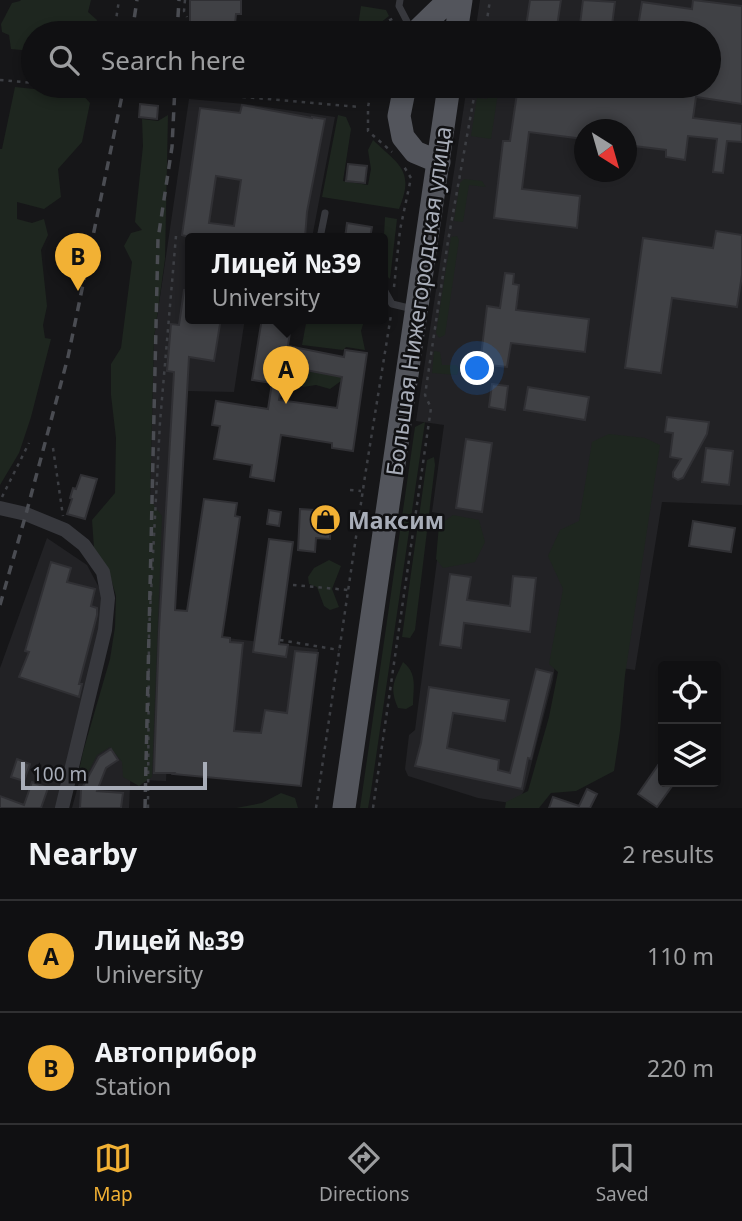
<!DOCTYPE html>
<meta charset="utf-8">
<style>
body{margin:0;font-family:"Noto Sans",sans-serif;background:#1e1e20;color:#f1f3f6}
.controls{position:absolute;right:21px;bottom:21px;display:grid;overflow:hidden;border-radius:7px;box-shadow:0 4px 10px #0003}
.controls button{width:63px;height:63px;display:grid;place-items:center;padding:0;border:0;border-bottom:2px solid #303032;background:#101012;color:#f1f3f6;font:35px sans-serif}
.compass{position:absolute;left:574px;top:119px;width:63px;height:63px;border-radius:50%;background:#101012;box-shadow:0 4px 10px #0003;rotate:143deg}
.scale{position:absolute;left:21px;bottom:18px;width:186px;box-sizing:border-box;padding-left:7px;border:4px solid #a8adb8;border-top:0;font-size:19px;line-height:24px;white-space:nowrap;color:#a8adb8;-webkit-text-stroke:5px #111113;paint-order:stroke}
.you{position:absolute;left:478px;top:369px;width:24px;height:24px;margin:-18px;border:5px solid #fff;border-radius:50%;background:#1a73e8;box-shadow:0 0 0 10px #1a73e833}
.badge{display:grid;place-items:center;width:46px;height:46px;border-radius:50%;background:#f2b134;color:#111;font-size:23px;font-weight:700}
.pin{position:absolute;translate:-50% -58px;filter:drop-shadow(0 2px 4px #0008)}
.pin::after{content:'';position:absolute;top:37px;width:24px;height:21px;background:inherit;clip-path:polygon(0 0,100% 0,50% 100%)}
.popup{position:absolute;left:185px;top:233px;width:203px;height:91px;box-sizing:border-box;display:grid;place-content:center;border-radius:7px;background:#101012;filter:drop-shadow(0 2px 5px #0005);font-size:23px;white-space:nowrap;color:#9c9d9f}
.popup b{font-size:26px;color:#f1f3f6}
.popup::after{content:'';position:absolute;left:50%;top:100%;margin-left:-14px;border:14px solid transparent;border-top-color:#101012}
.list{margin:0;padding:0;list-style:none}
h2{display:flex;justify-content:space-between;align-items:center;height:91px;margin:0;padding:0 28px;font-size:30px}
h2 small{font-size:23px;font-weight:400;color:#9c9d9f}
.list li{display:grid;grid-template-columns:46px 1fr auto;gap:21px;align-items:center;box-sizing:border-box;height:112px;padding:0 28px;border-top:2px solid #303032}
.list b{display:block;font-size:26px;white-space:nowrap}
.list p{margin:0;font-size:23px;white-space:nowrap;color:#9c9d9f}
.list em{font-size:23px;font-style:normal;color:#9c9d9f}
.icon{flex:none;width:38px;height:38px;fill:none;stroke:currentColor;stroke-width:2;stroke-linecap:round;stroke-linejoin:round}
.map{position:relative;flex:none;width:742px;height:808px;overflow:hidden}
.search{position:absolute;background:#101012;box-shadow:0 4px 10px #0003;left:21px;right:21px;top:21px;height:77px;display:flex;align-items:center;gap:18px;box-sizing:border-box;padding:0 24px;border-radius:38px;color:#9c9d9f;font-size:26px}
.sheet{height:315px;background:#101012}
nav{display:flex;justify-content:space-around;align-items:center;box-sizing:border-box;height:98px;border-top:2px solid #303032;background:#101012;font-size:19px;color:#9c9d9f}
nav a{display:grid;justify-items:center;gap:4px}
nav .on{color:#f2b134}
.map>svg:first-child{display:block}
</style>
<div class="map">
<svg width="742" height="808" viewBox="0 0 742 808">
<rect width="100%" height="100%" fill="#161618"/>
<!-- built -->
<path fill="#222225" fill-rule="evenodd" d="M480,0h262v505l-80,-3 -27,168 -79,-12 -3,22 -28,109 -8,15 -39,-6 -70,-22 -3,-7 4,-34 6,-5 28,-216 -11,-2 12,-87 -28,-4 51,-335h242v-53h-234zM584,130h42v42h-42z
M189,99l56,5 90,13 -23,121h-122v80h55l-11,74 -47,-1 -21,390 -23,-1 11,-442z
M47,538l40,27 16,30 -1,20 -45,193h-57v-140z
M187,633l131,16 -17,137 -128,-12z
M90,742l42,4 -3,62h-57z"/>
<!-- green -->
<path fill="#1e261f" d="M21,0h70l-3,12 9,8 -2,13h-62v18l-22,-2 -2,-14 -7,-3 -1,-8 11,-21 8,-2z
M361,6l25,4 3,6 -14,11 -1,6h-17z
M489,86h10l-8,53 -20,-3 6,-38 10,1z
M15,87l67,7 8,9 -8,39 -24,27 3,28 -17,12 -27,-7v17l15,4 12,-4 4,16 -7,15 6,56 -4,19 2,13 6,1 -20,78 -12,36 -19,32v-336h2z
M168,115l-3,144 -11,79 -4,162 12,16 -10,261 -13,9 -16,-9 -1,-15 -12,-15 -13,8 -13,25h-7l6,-28 27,-93 5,-32 1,-31 -8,-28 -14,-20 -2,-28 23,-27 1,-55 -5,-43v-31l10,-16 11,-86 -8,-16 7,-13 11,-3 -7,-8 8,-76 -1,-27 16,2z
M338,115l8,2 5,12 -8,52 25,4 3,-16 -3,-19 5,-10c26,25 42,30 26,69l-77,-12z
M464,179l18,2 4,6 -17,-2 -6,37 -9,-1 6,-38z
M385,217l12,2 -7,60 -8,-8z
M457,236l2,4 -14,95 -6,3 -3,-5 15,-96z
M307,318h58l-4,13 4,19 -19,-3 -3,3 -41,-5z
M434,351l6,1 2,13h14l3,3 -2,7 -25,-2z
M343,364l-2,17 -11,8 -14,-4 -13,2 -8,-19 37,7z
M425,422l-54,369 -3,17h-8l55,-381z
M609,434l36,4 15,7 -35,230 -5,56 -6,40 -38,20 -25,2 -12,15h-34l1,-6 22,-11 21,-74 9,-45 -9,-8 14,-75 -15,-33 12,-26 19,-9 13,-79z
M434,457l1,8 -20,165 -5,8 -8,-1 25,-177z
M453,515l26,5 6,22 -10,20 -32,6 -7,-9 3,-34z
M329,560l12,6 -9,23 7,18 -9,3 -6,-4 -7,-19 -8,-3 -1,-7 6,-9z
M403,662c15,12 10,25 10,43l-7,4 -8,-1c-9,-20 -4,-27 5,-46z
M281,793l14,5 3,10h-79h17l26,-5z"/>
<!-- building -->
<path fill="#404145" stroke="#303034" stroke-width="2" fill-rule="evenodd" d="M190,0h51v14h-5l-2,19h-44z
M530,0h31l-5,33h-31z
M583,0l32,2 -4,31h-32z
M693,0l49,6v98l-46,-7 -3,21 49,6v18l-15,-1 -4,32 -10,-1 4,-33 -29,-3 -3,24 -19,-3v-7l-40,-5v-15h-42v9l-55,-7 -7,57 58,7 -3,32 -83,-10 9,-77h7l8,-55h86v2l25,4 1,-6h79v-53h-72l5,-31 50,7z
M140,104l18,2 -1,13 -18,-2z
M242,105l70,13v-1l13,2 -18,93 -2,26h-113l-10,-3 18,-127 40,5zM216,176l25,4 -7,46 -25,-3z
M348,164l19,2 -2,17 -19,-2z
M347,223l25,4 -2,11h-25z
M716,231l26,4v40l-5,32 -65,-9 -11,75 -36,-5 18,-130 70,10z
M505,273l9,1 -1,10 6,1 -3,25 73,9 -4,33 -74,-9 -4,24 -27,-3 7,-58 13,2z
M184,290h6v28h31l-7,43 -25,-4 -14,253 12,1 17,-112 33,4 -2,13 5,1 -18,120 8,1v4l13,1 -9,88 27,2 4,-23 22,3 8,-62 23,2 -17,133 -128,-12 1,-1h-20l5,-142 15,-259 -7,-1 4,-47 8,1z
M262,318h30l-4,28 56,11 1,-7 22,3 -14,98 -21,-3v-5l-51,-8 -7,46 -24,-4 2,-12 -38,-6 6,-33 -8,-1 4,-24 52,8 4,-26 -20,-3zM285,366l57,11 -5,31 -58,-8z
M492,384l16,2 -3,24 -16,-3z
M528,387l61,10 -4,23 -61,-10z
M667,417l42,5 -2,12 -24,44 -5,2 -5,-3v-5l8,-13 -11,-2 3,-24 -8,-1z
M466,439l26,4 -10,69 -26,-4z
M706,448l27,3 -4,34 -27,-3z
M81,475l16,4 -12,40 -18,-5 5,-15 -2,-1 3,-10 3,1z
M300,509l31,2 -1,28 -14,-1 -1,14 -17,-2z
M269,510l12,2 -2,14 -12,-2z
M693,521l42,7 -4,24 -42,-6z
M269,539l24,3 -14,102 9,1 -2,12 -33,-5z
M51,562l20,6 -4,14 28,7 -4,17 6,2v7l-18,69h3l-3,13 -60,-20 10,-25 -4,-1z
M450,574l21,3 -4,23 43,6 3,-30 23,2 -6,54 -66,-9 -3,25 -21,-3z
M536,669l16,4 -21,86 -3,-1 -6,31 -107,-23 6,-23 8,-56 80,13 -4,21 -52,-8 -6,35 52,12 -1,10 12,3z
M111,749l7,11 -12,8 -9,23 26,2 -2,15h-41l1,-18 18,-33z
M663,758v24h12l-18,25 -19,-13z
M17,759l13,5 -6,17 -13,-4z
M32,782l16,6 -7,20h-41v-12l24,9z
M587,789l10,5 -7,14h-41l4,-11 26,9z"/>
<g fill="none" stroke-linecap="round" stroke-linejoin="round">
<!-- path -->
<path stroke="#3d3f44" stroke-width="2.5" stroke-dasharray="3.5 5" stroke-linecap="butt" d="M185,0l-1,11 3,6
M114,33l5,-33
M381,33l1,-9 14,-7
M485,33l5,-33
M0,80l33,3
M65,86l20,1 2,-1
M141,86l33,5 186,16
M372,86l-4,21v24l24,21
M394,287l6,-57 11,-52 -8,-13
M53,448l10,68
M350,490l11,1
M2,497l27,-54
M293,585l55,5
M280,640l59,10
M148,808l1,-177 11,-209 16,-186
M316,808l49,-332 26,-161
M373,808l58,-400 -6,-13 23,-154 28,-155"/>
<!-- service -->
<path stroke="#37383d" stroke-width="7" d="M400,0l-1,6 13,25
M320,238l5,-25
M382,286l10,18 21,5"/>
<!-- minor -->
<path stroke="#37383d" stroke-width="14" d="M0,508l26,6 39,16 19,15 19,27 5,26 -3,32 -43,178"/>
<!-- primary -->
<path stroke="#53555c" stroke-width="23" d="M415,33l34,-33
M456,33l5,-33
M405,86l-6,30 4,21 12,15 24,10
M344,808l105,-722"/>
<!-- rail -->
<path stroke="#4a4c52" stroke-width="3.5" stroke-dasharray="9 7" stroke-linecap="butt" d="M132,33l5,-33
M177,33l2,-33
M0,605l26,-91 42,-157 56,-271
M145,808l13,-569 14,-92 3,-61"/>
</g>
<!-- icons -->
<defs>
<symbol id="shop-disc" viewBox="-11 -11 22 22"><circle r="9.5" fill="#f2b134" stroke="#111113"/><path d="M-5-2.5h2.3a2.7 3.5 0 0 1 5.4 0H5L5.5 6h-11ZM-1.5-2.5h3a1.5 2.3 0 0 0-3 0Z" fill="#111"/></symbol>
</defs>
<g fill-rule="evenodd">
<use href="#shop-disc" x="308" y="502" width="35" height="35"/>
</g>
<g text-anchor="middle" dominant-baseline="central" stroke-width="5" stroke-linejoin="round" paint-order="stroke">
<!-- street labels -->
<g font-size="23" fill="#a8adb8" stroke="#111113">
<text transform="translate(418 301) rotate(-82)">Большая Нижегородская улица</text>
</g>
<!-- poi labels -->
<g font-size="23" font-weight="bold" fill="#a8adb8" stroke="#111113" text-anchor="start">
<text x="348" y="520">Максим</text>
</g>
</g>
</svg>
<div class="controls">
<button><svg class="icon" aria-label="locate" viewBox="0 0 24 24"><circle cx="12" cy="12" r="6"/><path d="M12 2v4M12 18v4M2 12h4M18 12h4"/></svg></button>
<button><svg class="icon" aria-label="layers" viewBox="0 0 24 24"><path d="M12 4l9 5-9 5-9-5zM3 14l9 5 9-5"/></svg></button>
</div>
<svg class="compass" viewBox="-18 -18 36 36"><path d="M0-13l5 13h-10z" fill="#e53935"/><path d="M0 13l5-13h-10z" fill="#9c9d9f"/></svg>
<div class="scale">100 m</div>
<div class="you"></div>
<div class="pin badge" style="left:286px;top:404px">A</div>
<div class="popup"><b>Лицей №39</b>University</div>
<div class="pin badge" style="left:78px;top:291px">B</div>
<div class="search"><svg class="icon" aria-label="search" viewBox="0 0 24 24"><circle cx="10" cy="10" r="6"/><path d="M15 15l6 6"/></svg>Search here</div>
</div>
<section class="sheet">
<h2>Nearby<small>2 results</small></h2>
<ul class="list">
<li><span class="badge">A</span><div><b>Лицей №39</b><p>University</p></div><em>110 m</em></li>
<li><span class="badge">B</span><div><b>Автоприбор</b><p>Station</p></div><em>220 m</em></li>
</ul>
</section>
<nav>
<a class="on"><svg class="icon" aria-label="map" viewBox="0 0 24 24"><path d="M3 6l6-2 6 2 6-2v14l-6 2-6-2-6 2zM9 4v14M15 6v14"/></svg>Map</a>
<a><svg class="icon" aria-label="directions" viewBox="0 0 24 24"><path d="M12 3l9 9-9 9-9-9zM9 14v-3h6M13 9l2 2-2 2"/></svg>Directions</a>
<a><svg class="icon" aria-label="saved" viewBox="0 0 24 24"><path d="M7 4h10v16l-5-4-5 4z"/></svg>Saved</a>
</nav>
